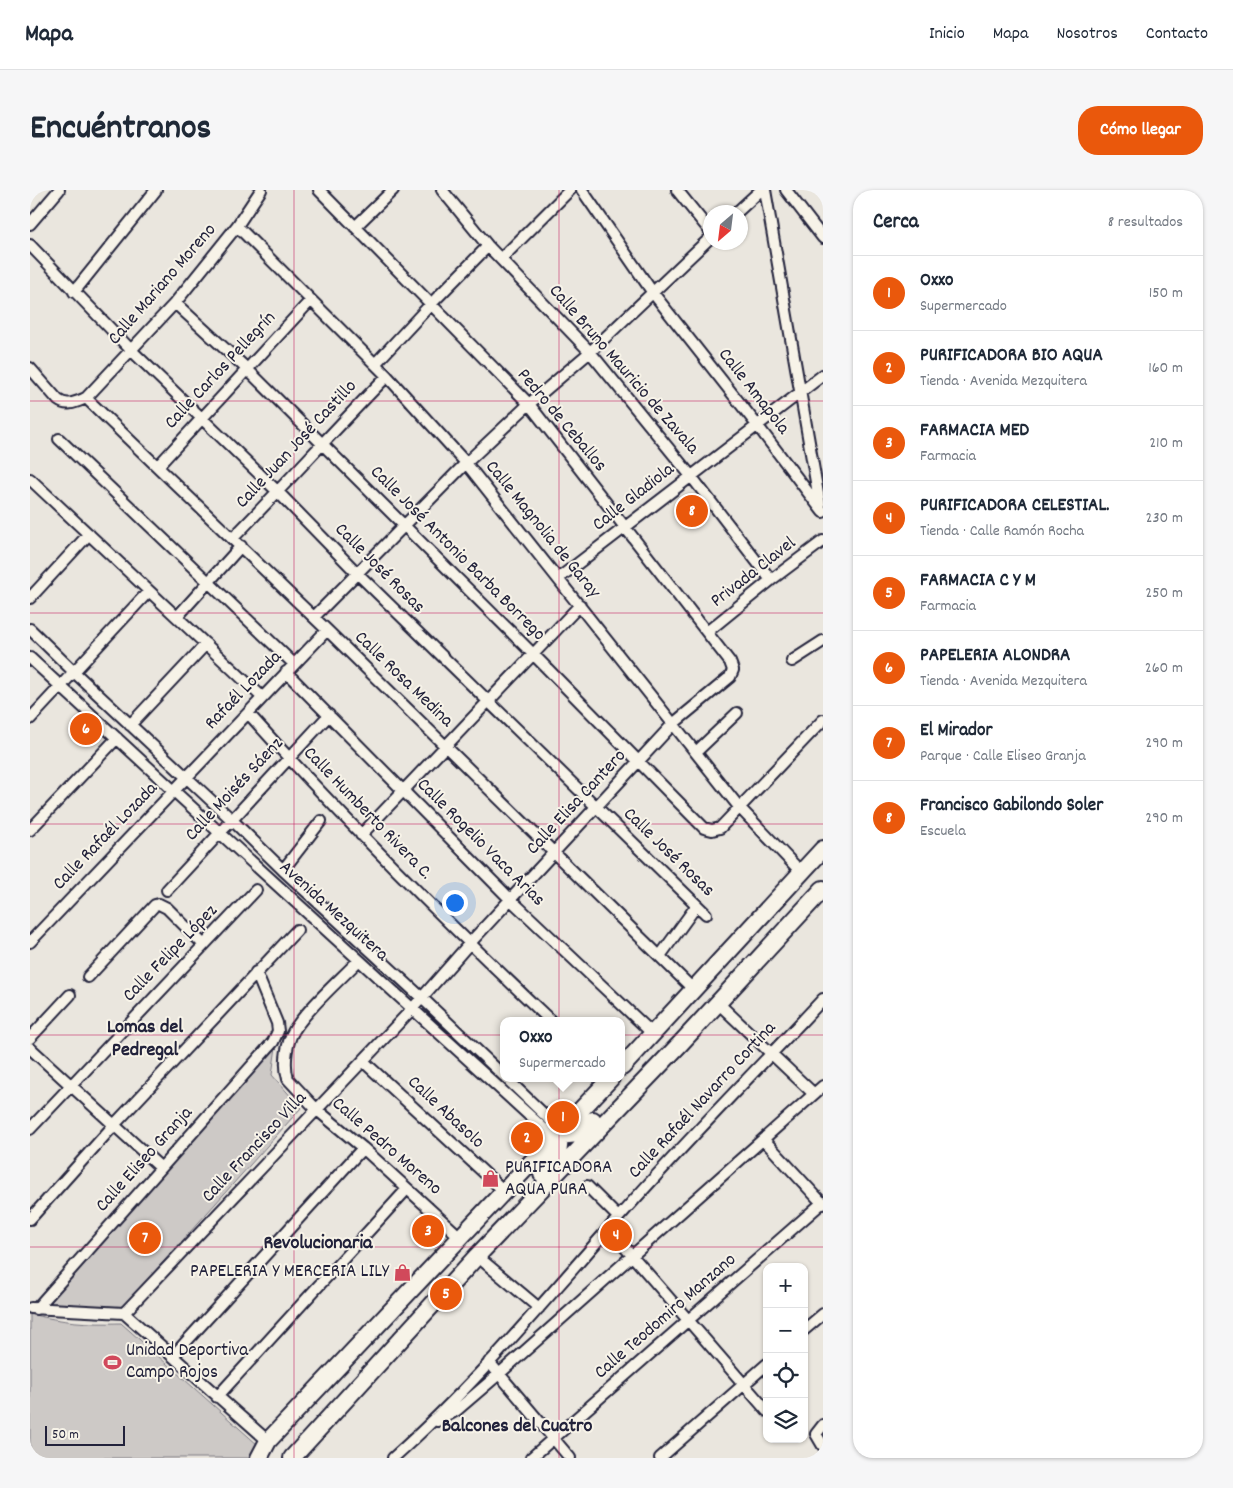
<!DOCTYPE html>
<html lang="es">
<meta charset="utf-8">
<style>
body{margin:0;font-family:Dekko,sans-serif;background:#f6f6f7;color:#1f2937}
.controls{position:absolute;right:15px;bottom:15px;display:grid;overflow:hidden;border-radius:10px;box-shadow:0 1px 4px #0004}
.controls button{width:45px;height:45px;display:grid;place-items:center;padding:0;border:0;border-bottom:1px solid #e0e1e3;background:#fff;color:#1f2937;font:25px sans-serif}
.compass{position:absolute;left:673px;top:15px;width:45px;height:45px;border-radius:50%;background:#fff;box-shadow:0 1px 4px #0004;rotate:208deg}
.scale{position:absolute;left:15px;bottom:12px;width:80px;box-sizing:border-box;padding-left:5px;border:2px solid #22223b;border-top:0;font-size:14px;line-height:18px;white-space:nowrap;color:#22223b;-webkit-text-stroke:4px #f7f3e8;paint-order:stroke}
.you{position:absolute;left:424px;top:712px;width:18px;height:18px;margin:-12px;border:4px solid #fff;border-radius:50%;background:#1a73e8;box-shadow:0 0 0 8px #1a73e833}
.badge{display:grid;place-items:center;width:32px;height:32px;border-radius:50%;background:#ea580c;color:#fff;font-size:16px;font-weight:700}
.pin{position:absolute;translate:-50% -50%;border:2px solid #fff;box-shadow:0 1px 5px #0006}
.popup{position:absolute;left:470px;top:827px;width:125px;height:65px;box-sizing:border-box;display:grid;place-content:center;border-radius:10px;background:#fff;filter:drop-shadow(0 1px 4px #0005);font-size:16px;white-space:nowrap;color:#747a83}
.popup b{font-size:19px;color:#1f2937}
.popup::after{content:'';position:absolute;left:50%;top:100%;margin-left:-10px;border:10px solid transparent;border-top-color:#fff}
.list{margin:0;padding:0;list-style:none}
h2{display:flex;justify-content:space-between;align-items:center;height:65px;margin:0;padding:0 20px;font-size:21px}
h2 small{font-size:16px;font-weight:400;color:#747a83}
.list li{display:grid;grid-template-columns:32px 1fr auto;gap:15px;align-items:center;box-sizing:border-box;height:75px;padding:0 20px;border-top:1px solid #e0e1e3}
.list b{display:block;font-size:19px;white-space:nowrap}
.list p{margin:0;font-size:16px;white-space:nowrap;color:#747a83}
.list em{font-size:16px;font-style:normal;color:#747a83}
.icon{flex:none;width:28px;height:28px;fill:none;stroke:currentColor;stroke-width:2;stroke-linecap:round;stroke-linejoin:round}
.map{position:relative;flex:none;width:793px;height:1268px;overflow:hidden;border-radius:20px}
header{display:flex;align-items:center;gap:30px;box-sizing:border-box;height:70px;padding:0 25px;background:#fff;border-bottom:1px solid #e0e1e3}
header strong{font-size:24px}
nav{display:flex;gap:28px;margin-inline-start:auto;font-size:18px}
.intro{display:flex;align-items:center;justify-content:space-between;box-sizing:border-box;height:120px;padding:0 30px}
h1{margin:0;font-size:35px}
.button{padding:12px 22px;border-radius:20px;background:#ea580c;color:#fff;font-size:18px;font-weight:700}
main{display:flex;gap:30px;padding:0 30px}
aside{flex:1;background:#fff;border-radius:20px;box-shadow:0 1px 4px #0004}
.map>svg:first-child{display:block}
</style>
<header>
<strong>Mapa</strong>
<nav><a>Inicio</a><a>Mapa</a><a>Nosotros</a><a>Contacto</a></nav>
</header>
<div class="intro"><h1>Encuéntranos</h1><a class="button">Cómo llegar</a></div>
<main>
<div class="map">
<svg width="793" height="1268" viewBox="0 0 793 1268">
<rect width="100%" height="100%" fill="#eae6de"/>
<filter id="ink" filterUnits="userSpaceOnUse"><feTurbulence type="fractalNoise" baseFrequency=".02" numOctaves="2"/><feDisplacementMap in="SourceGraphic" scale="10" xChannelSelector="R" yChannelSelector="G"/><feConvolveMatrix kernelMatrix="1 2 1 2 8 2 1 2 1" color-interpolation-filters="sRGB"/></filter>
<g filter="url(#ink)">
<!-- green -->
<path fill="#cdc9c6" stroke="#787680" d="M247,850l-5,35 29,33 -179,200 -75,-5z
M0,1124c33,8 57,10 91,9l137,122 -8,13h-220z"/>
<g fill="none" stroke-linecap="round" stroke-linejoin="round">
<defs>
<path id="street" d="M412,0l46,56 102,106 101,124 80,104
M552,0l71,103 104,132 66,87
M647,0l33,41
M735,0l55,315
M756,0l37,48
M707,22l24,-22
M0,34l29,-34
M207,36l150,150 79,87 273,344 62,65
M325,37l38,-37
M0,55l101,105 147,142 79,81 349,341
M471,69l69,-69
M44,102l82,-102
M145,113l72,66 286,285 171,174 8,2 8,-2 103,-108
M345,174l55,-59 58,-59
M0,178l28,32c9,7 18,2 28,-2l89,-95 62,-77 24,-36
M56,208l241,232 366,359
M29,249l235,225
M128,276l153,-166
M0,289l232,218
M203,348c52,-53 102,-109 154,-162
M529,388l264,-203
M0,408l59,-64
M147,427l64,-71
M284,427l152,-154 63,-59 61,-52 120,-114
M0,439l44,43 158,148 51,50 139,128 82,78
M677,442l64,-52 52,-39
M0,468l144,133 369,337 16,7
M762,471l31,-20
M256,482l225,228 142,134
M218,523c96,107 198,209 303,308
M0,529l119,-128
M100,535l76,-81
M666,562l41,-39
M0,640l87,-92
M331,645l219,-230
M253,680l38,-49
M137,700l162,-175
M0,752l297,-312
M630,766l37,-51
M329,770c-17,18 -59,55 -68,76 -5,12 -7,30 -3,43l28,30 47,39 97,89
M58,787l67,-72 4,-1 8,4 36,36
M688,813l96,91
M0,848l40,-43
M0,858l131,120
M333,871l141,130
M476,888l45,43 8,14
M0,939l226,-239
M734,950l59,64
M557,996l31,31
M0,1029l84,-94 183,-195
M579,1039l158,182
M447,1066l62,52
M1,1118l93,5 144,128
M6,1119l237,-267 5,-11 -1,-8 -21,-51
M94,1123l288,-304 57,-65 204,-220 57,-47 3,-7 -3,-8 -201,-258 -210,-214
M774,1140l19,-16
M143,1166l190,-208
M459,1172l81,96
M187,1207l190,-208
M407,1231l20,-11 42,-36 324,-288
M793,1235l-7,9 7,12
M363,1268c82,-73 152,-158 225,-240 66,-75 137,-146 205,-219
M501,1268l292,-256
M630,1268l107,-94"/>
<path id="primary" d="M592,877l201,-218
M512,984c13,-15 19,-19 17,-39 18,1 21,-1 34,-15
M229,1268l9,-17 343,-363
M262,1268l185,-202 203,-212 143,-155"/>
</defs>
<!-- street casing -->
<use href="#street" stroke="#22223b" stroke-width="14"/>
<!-- primary casing -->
<use href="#primary" stroke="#22223b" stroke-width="20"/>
<!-- street -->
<use href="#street" stroke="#f7f3e8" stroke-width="10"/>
<!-- primary -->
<use href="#primary" stroke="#f7f3e8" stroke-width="16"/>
</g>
</g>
<!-- grid -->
<path fill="none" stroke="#c2185b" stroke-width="1" stroke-opacity="0.55" d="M264,0v1268M529,0v1268M0,211h793M0,423h793M0,634h793M0,845h793M0,1057h793"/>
<!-- icons -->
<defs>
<symbol id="shop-bare" viewBox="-9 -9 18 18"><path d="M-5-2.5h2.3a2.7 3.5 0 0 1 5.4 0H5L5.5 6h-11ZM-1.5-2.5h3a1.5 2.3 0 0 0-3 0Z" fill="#d1495b" stroke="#f7f3e8" stroke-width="2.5" paint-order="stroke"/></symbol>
<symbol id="stadium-bare" viewBox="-9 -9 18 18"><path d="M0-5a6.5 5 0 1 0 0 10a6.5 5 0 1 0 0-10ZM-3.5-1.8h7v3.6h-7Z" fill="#d1495b" stroke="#f7f3e8" stroke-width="2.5" paint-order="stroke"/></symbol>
</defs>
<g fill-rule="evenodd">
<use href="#shop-bare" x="448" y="976" width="25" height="25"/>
<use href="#shop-bare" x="360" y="1070" width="25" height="25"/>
<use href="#stadium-bare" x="70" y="1160" width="25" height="25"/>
</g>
<g text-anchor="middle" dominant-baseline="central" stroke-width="4" stroke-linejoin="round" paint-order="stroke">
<!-- street labels -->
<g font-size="19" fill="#22223b" stroke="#f7f3e8">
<text transform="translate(133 95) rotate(-49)">Calle Mariano Moreno</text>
<text transform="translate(593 180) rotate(49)">Calle Bruno Mauricio de Zavala</text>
<text transform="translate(191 181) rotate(-47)">Calle Carlos Pellegrín</text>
<text transform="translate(723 202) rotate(52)">Calle Amapola</text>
<text transform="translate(531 231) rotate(50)">Pedro de Ceballos</text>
<text transform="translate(267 255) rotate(-47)">Calle Juan José Castillo</text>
<text transform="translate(604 308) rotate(-38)">Calle Gladiola</text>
<text transform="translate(512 340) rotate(51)">Calle Magnolia de Garay</text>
<text transform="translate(427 364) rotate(45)">Calle José Antonio Barba Borrego</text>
<text transform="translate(349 379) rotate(45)">Calle José Rosas</text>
<text transform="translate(724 383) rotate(-38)">Privada Clavel</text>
<text transform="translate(373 490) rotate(44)">Calle Rosa Medina</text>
<text transform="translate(214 501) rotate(-46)">Rafaél Lozada</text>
<text transform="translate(205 600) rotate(-47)">Calle Moisés Sáenz</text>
<text transform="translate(547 613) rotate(-47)">Calle Elisa Cantero</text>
<text transform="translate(337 624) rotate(46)">Calle Humberto Rivera C.</text>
<text transform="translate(76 647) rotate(-46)">Calle Rafaél Lozada</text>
<text transform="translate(450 653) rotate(45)">Calle Rogelio Vaca Arias</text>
<text transform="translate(638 663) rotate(44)">Calle José Rosas</text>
<text transform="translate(303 722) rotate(42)">Avenida Mezquitera</text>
<text transform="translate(141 764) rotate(-46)">Calle Felipe López</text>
<text transform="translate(673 911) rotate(-47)">Calle Rafaél Navarro Cortina</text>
<text transform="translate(415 923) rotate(43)">Calle Abasolo</text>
<text transform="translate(356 957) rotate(41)">Calle Pedro Moreno</text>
<text transform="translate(225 958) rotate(-47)">Calle Francisco Villa</text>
<text transform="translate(115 970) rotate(-48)">Calle Eliseo Granja</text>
<text transform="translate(636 1127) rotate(-41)">Calle Teodomiro Manzano</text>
</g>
<!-- poi labels -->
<g font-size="19" fill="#22223b" stroke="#f7f3e8" text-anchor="start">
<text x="475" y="978">PURIFICADORA<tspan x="475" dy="22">AQUA PURA</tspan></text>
<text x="359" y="1082" text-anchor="end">PAPELERIA Y MERCERIA LILY</text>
<text x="96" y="1161">Unidad Deportiva<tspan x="96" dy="22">Campo Rojos</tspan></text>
</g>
<!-- neighbourhood labels -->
<g font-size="20" font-weight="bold" fill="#22223b" stroke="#f7f3e8">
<text x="115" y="838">Lomas del<tspan x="115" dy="23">Pedregal</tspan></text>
<text x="288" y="1054">Revolucionaria</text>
<text x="487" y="1237">Balcones del Cuatro</text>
</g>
</g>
</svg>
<div class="controls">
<button>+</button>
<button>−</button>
<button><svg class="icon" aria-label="locate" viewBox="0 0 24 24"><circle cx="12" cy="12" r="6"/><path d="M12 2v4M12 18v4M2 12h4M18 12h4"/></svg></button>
<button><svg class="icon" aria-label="layers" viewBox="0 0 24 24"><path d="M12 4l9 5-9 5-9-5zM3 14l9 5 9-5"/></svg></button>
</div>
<svg class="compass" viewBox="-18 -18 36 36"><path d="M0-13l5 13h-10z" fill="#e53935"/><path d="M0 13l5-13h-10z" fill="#747a83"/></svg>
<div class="scale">50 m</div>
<div class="you"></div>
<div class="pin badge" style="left:533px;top:927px">1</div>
<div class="popup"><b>Oxxo</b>Supermercado</div>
<div class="pin badge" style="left:497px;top:948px">2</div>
<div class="pin badge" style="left:398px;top:1041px">3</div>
<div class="pin badge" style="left:586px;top:1045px">4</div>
<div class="pin badge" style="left:416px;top:1104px">5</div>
<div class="pin badge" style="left:56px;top:539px">6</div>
<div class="pin badge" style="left:115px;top:1048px">7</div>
<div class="pin badge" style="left:662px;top:321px">8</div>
</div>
<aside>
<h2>Cerca<small>8 resultados</small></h2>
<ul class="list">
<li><span class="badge">1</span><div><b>Oxxo</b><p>Supermercado</p></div><em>150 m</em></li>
<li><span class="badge">2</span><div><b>PURIFICADORA BIO AQUA</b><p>Tienda · Avenida Mezquitera</p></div><em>160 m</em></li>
<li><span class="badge">3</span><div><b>FARMACIA MED</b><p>Farmacia</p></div><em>210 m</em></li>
<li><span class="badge">4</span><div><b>PURIFICADORA CELESTIAL.</b><p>Tienda · Calle Ramón Rocha</p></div><em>230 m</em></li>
<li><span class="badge">5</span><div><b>FARMACIA C Y M</b><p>Farmacia</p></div><em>250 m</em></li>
<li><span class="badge">6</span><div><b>PAPELERIA ALONDRA</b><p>Tienda · Avenida Mezquitera</p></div><em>260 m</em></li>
<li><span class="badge">7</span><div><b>El Mirador</b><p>Parque · Calle Eliseo Granja</p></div><em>290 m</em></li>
<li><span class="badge">8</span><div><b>Francisco Gabilondo Soler</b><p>Escuela</p></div><em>290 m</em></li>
</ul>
</aside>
</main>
